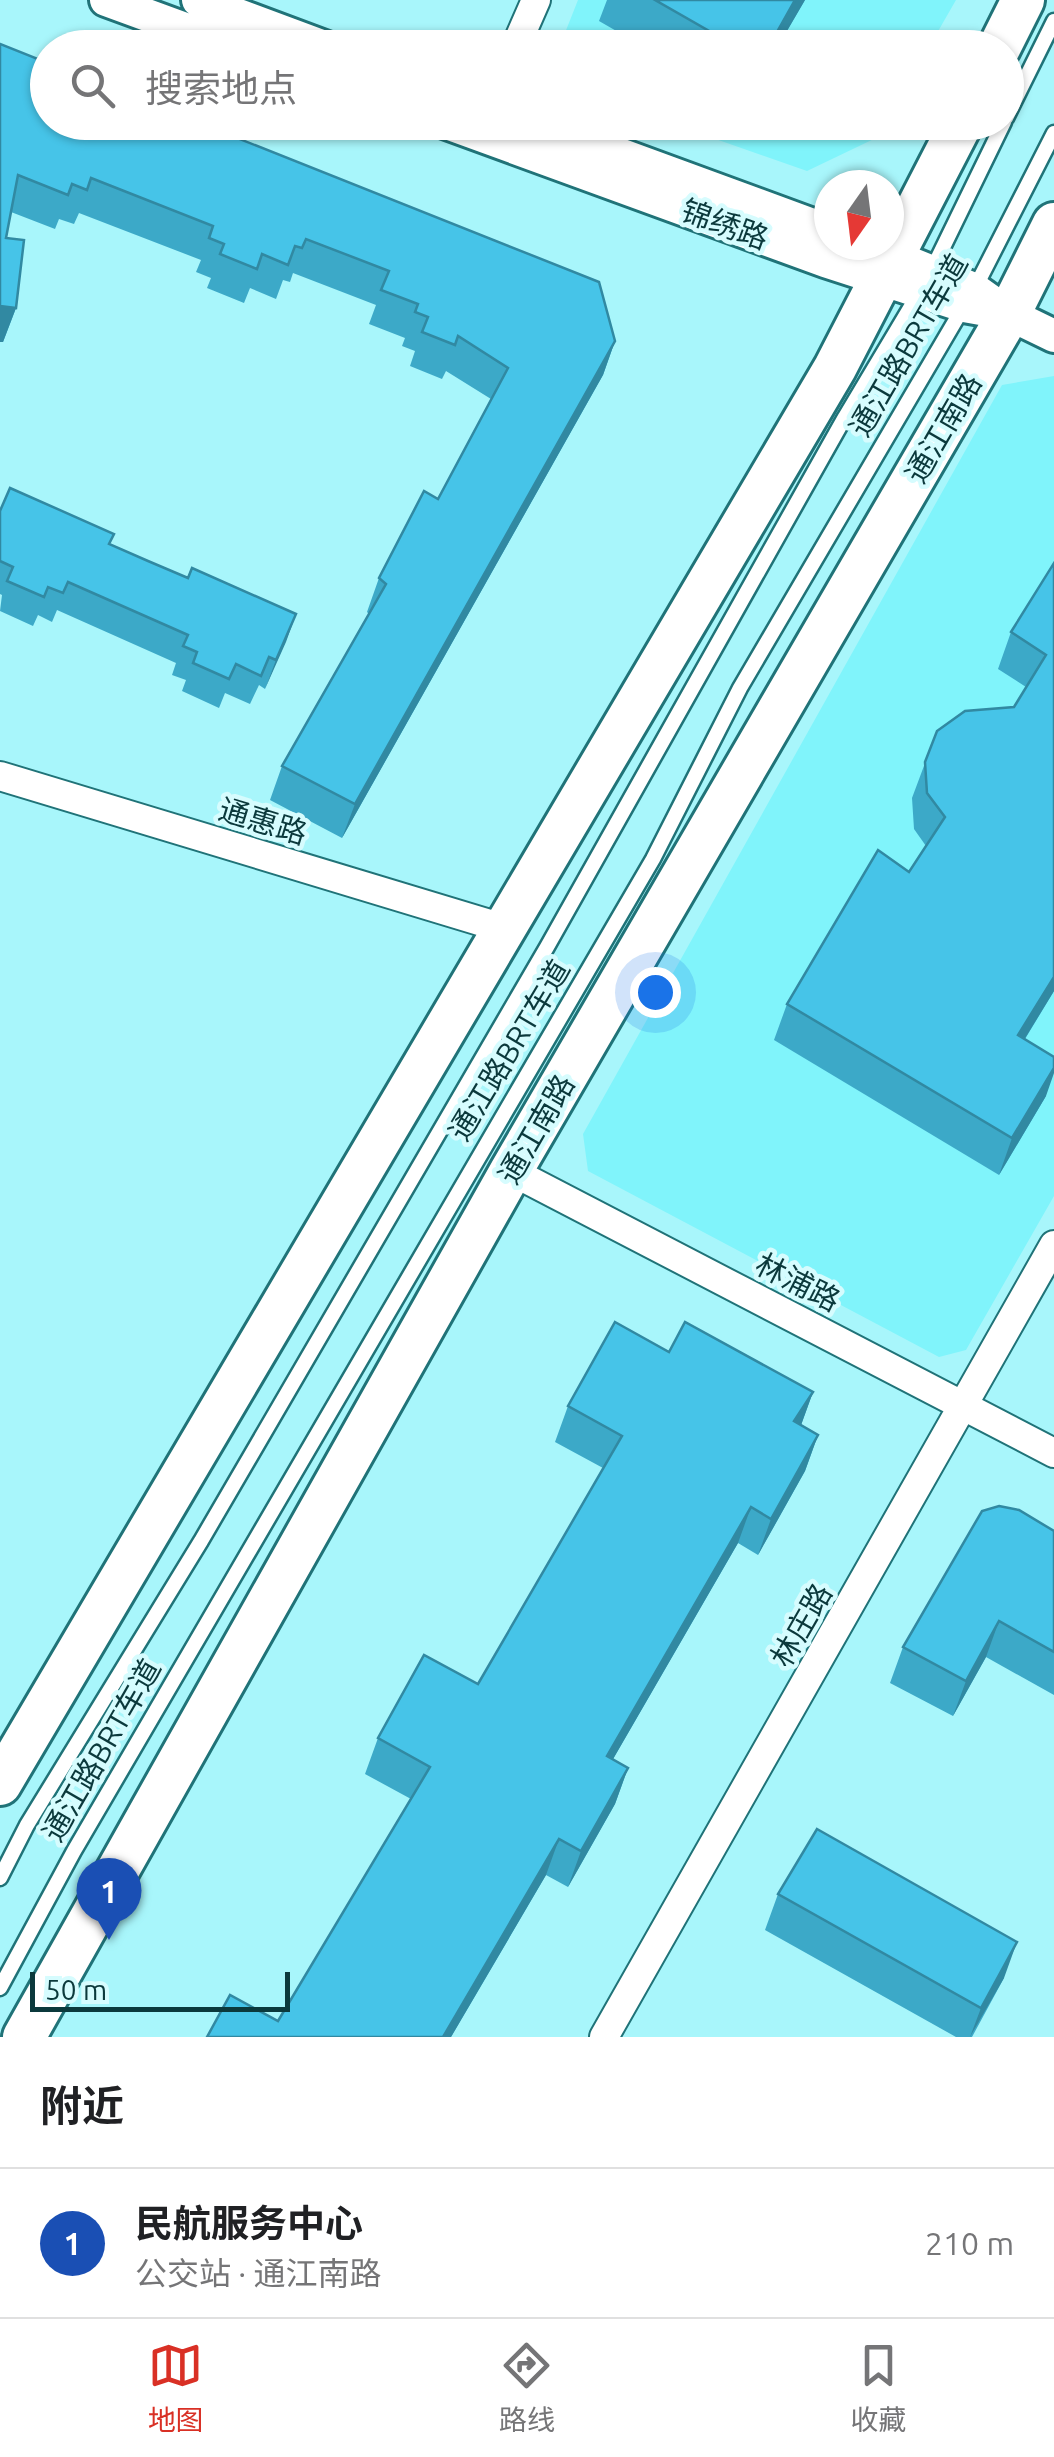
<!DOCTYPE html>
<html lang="zh">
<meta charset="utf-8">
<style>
body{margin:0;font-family:Ubuntu,"Noto Sans SC",sans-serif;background:#f6f6f6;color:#202124}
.compass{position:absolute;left:814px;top:170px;width:90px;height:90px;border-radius:50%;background:#fff;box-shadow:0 2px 8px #0004;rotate:194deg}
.scale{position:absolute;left:30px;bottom:25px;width:260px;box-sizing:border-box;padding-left:10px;border:5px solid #0b393c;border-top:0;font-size:28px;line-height:35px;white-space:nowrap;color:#0b393c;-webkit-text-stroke:8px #d6fcfe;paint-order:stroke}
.you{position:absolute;left:655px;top:992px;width:35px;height:35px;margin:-25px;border:8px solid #fff;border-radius:50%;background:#1a73e8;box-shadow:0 0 0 15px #1a73e833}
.badge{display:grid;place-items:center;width:65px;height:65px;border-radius:50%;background:#d93025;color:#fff;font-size:32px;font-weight:700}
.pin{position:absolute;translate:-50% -82px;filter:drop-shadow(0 2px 5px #0008)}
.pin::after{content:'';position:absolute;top:52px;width:35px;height:30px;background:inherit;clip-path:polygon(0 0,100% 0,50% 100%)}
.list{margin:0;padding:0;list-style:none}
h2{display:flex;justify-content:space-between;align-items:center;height:130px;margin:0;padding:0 40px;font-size:42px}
h2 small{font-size:32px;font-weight:400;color:#757577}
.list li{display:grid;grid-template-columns:65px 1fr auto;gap:30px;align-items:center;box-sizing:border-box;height:150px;padding:0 40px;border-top:2px solid #e0e0e0}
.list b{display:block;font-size:38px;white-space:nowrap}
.list p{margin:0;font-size:32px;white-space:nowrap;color:#757577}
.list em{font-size:32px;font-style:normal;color:#757577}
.icon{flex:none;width:55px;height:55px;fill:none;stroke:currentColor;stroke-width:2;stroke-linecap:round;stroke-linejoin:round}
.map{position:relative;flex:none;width:1054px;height:2037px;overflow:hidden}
.search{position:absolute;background:#fff;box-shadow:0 2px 8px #0004;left:30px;right:30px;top:30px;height:110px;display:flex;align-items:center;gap:25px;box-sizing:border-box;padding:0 35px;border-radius:55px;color:#757577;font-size:38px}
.sheet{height:280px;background:#fff}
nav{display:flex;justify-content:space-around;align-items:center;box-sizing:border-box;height:140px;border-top:2px solid #e0e0e0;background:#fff;font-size:28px;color:#757577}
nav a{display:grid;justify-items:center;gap:5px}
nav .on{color:#d93025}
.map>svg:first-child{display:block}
</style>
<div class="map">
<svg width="1054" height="2037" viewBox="0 0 1054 2037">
<rect width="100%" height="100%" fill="#a8f6fb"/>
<!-- built -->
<path fill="#80f4fb" d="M578,0h378l-27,47 -370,1z
M670,123h216l-8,14 -71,34z
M1054,376v820l-88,154 -27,7 -351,-186 -5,-37 419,-749z"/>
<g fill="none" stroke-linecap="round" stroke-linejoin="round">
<defs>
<path id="service" d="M1006,118l48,-97
M932,270l72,-148
M975,288l79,-155
M0,1878l27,-53 174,-284 346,-594 298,-530 74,-124
M0,1988l74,-137 579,-992 87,-171 224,-382"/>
<path id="minor" d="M515,48l21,-48
M0,776l506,153
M511,1171l543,282
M604,2037l450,-792"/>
<path id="tertiary" d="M106,0l131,48
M198,0l129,48
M444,122l381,139 139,45 45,8
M532,122l297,109
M866,245l108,44 35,25 45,22"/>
<path id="primary" d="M999,48l24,-48
M0,1784l835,-1416 127,-246
M24,2037l487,-866 498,-857 45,-90"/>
</defs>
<!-- service casing -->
<use href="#service" stroke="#207378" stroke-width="19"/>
<!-- minor casing -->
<use href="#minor" stroke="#207378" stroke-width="32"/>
<!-- tertiary casing -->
<use href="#tertiary" stroke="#207378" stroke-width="38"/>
<!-- primary casing -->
<use href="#primary" stroke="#207378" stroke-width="48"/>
<!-- service -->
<use href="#service" stroke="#fff" stroke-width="14"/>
<!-- minor -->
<use href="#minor" stroke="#fff" stroke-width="28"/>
<!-- tertiary -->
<use href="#tertiary" stroke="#fff" stroke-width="32"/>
<!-- primary -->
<use href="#primary" stroke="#fff" stroke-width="42"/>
</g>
<!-- wall -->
<path fill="#3ca9c8" d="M607,0h198l-28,48h-131l-47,-27z
M0,44l615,297 -12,34 -261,463 -72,-38 12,-34 87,-152 -2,-2 12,-34 59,-79 53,-100 -45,-28 -4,8 -32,-13 5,-15 -13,-5 3,-8 -36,-14 7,-19 -83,-32 -3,9 -7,-2 -7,19 -26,-11 -6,15 -37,-15 4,-10 -15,-6 5,-12 -122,-47 -5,11 -15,-5 -4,10 -44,-17 -5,26 10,70 -13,34z
M0,511l110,33 78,34 108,36 -31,75 -6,-4 -9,19 -25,-11 -6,15 -37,-17 4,-11 -14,-5 4,-12 -119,-53 -5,12 -14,-7 -5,11 -33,-15 2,-16 -2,-1z
M1054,563v428l-29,48 21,57 -47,79 -225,-135 13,-36 122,-132 17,-26 -12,-17 -2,-31 25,-67 77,-24 12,-20 -28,-18 13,-37z
M669,1352l144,40 -12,33 17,10 -13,36 -47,84 -20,-12 -125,216 15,9 -13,36 -47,83 -22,-12 -95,162h-244l71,-16 133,-222 -46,-25 13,-36 100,-54 125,-216 -48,-26 13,-36z
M1054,1531v164l-68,-38 -33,59 -63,-33 13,-36z
M778,1894l226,84 -32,59h-16l-191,-107z"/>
<!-- shaded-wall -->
<path fill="#3189a2" d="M795,0h10l-28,48h-9z
M0,306l16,2 -13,34h-3z
M615,341l-12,34 -261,463 13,-34z
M296,614l-10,28 -21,47 11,-29z
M1054,977v14l-49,80 13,-36z
M1054,1068v5l-8,23 -47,79 13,-37z
M813,1392l-13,36 -6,-7z
M818,1435l-13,36 -47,84 13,-36z
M751,1507l-13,36 -144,249 13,-36z
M999,1621l-13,36 -33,59 13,-35z
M628,1768l-13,36 -47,83 13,-36z
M559,1839l-13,36 -95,162h-8z
M1017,1942l-13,36 -34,59 11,-29z"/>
<!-- building -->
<path fill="#46c4e8" stroke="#3189a2" stroke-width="2.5" d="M655,0h140l-27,48h-29z
M0,44l48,19v59h149l402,160 16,59 -260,463 -73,-38 104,-182 -7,-6 45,-87 14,8 70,-131 -50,-32 -3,9 -33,-13 6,-15 -13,-5 3,-8 -37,-14 8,-19 -83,-32 -4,9 -7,-2 -7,19 -26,-11 -5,15 -37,-15 4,-10 -15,-6 4,-12 -122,-48 -4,12 -15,-6 -4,11 -50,-20 -12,63 18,2 -8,68 -16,-2z
M10,488l104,46 -5,10 39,17 40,17 4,-10 104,46 -20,46 -7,-3 -8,19 -25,-12 -7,15 -36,-16 4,-11 -14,-6 5,-11 -120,-53 -5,11 -15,-6 -4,10 -37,-16 6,-14 -13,-6v-50z
M1054,563v414l-36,58 36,22v11l-42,70 -225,-134 91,-154 31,22 36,-55 -18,-24 -2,-31 12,-31 28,-20 49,-4 32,-52 -35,-23z
M615,1322l54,30 16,-30 128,70 -19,29 24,14 -47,84 -20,-12 -144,249 21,12 -47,83 -22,-12 -116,198h-236l23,-42 48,26 152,-254 -52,-29 46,-83 54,29 144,-248 -54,-30z
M999,1506l20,4 35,21v121l-55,-31 -33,60 -63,-34 79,-136z
M817,1829l200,113 -36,66 -203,-114z"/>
<g text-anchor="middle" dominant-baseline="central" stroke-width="9" stroke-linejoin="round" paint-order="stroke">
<!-- street labels -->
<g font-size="30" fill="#0b393c" stroke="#d6fcfe">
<text transform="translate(725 224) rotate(20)">锦绣路</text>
<text transform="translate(908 345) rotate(-60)">通江路BRT车道</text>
<text transform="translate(943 428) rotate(-60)">通江南路</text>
<text transform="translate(263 821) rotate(17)">通惠路</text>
<text transform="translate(509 1050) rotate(-59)">通江路BRT车道</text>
<text transform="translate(536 1129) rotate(-60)">通江南路</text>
<text transform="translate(798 1282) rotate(27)">林浦路</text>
<text transform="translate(801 1625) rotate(-60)">林庄路</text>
<text transform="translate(101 1750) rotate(-60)">通江路BRT车道</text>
</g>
</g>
</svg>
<svg class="compass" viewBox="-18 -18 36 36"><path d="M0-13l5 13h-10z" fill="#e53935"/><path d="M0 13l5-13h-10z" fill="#757577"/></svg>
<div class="scale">50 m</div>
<div class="you"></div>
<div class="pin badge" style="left:109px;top:1940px;background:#1a4fb4">1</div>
<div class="search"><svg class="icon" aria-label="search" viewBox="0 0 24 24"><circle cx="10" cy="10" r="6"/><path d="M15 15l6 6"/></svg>搜索地点</div>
</div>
<section class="sheet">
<h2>附近<small></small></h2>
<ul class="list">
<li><span class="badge" style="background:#1a4fb4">1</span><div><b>民航服务中心</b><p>公交站 · 通江南路</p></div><em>210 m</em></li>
</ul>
</section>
<nav>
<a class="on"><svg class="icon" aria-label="map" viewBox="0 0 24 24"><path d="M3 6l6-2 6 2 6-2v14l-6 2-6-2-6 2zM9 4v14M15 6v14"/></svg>地图</a>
<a><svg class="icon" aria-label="directions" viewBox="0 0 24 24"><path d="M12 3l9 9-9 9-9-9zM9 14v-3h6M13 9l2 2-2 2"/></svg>路线</a>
<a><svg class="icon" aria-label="saved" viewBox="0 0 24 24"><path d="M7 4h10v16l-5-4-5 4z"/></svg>收藏</a>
</nav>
